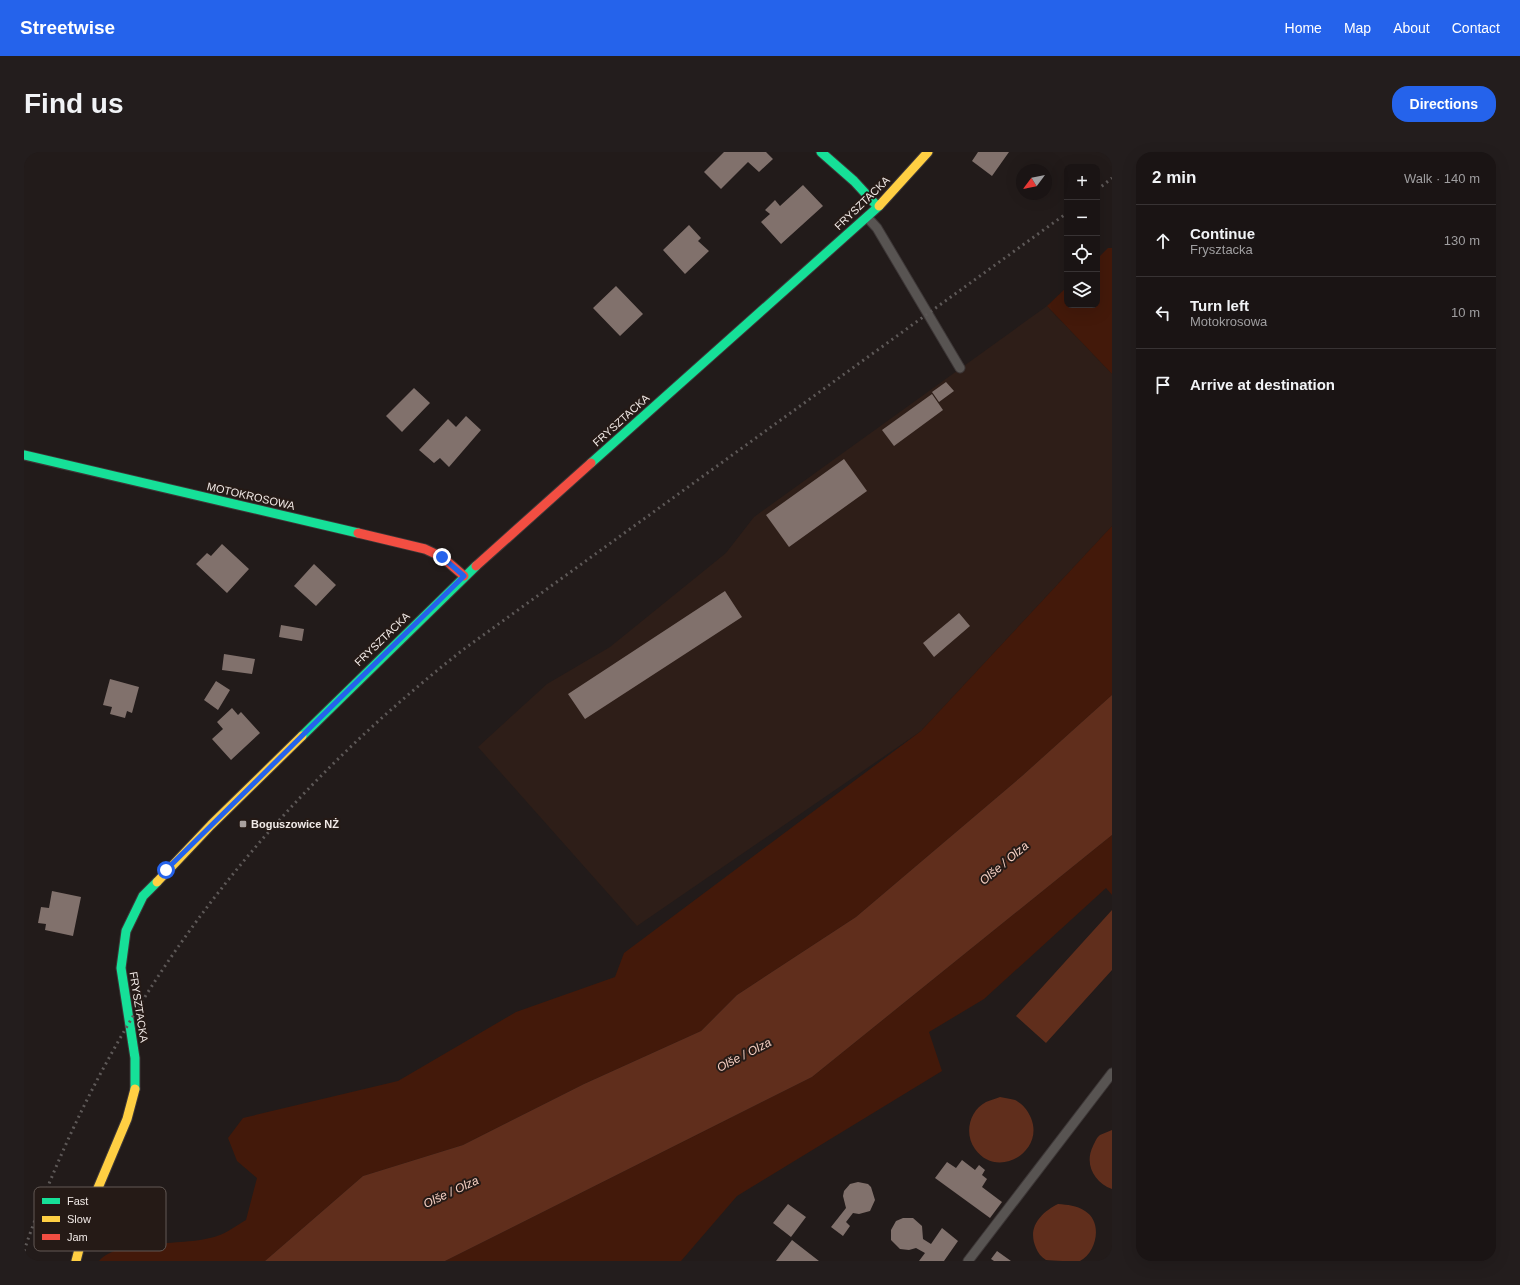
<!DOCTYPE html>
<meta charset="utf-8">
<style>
body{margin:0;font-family:Helvetica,sans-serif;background:#231d1d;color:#f1f3f6}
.controls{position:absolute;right:12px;top:12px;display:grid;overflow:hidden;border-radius:8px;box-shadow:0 4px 16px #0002}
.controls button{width:36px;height:36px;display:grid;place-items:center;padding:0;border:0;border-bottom:1px solid #383334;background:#1a1414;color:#f1f3f6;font:20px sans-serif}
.compass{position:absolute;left:992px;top:12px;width:36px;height:36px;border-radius:50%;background:#1a1414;box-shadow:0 4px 16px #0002;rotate:238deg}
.stop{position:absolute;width:12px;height:12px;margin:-9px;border:3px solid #2563eb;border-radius:50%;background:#fff}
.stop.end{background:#2563eb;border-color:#fff;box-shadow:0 1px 4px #0008}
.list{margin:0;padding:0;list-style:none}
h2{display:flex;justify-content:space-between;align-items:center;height:52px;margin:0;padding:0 16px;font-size:17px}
h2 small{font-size:13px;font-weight:400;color:#9f9ea0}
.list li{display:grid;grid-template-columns:26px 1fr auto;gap:12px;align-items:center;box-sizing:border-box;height:72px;padding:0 16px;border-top:1px solid #383334}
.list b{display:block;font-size:15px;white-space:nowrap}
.list p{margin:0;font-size:13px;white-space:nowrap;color:#9f9ea0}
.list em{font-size:13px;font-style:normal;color:#9f9ea0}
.icon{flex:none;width:22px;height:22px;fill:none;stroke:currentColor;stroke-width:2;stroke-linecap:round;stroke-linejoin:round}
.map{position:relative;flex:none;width:1088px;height:1109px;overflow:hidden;border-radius:16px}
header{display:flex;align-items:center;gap:24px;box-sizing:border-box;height:56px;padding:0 20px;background:#2563eb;color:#fff}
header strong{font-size:19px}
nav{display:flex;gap:22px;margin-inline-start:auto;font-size:14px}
.intro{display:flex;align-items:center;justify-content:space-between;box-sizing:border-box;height:96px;padding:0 24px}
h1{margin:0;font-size:28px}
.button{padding:10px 18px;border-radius:16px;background:#2563eb;color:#fff;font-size:14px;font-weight:700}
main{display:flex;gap:24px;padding:0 24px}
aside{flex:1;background:#1a1414;border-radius:16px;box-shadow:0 4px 16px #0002}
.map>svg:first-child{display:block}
</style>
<header>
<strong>Streetwise</strong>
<nav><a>Home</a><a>Map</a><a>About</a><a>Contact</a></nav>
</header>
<div class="intro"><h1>Find us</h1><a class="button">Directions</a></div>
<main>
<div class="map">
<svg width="1088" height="1109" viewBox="0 0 1088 1109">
<rect width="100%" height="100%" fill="#221b1a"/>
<!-- built -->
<path fill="#2e1e18" d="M1023,154l65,68v152l-191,205 -284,195 -159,-179 69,-63 63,-37 116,-94 28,-36z"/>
<!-- green -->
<path fill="#43190a" d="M1084,96h4v126l-65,-68 20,-19v18h30v-46z
M1088,374v169l-90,81 -166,141 -119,78 -36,36 -117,53 -121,61 -100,31 -98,85h-166c20,-23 88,-14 118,-25 10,-3 20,-11 29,-16l11,-42 -20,-17 -9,-23 15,-20 155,-37 118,-69 99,-35 9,-24 297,-222z
M1088,683v60l-6,-7 -122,111 -55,33 13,39 -205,125 -56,65h-236l367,-184z"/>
<!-- water -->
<path fill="#602e1c" d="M1088,543v140l-300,242 -367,184h-180l98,-85 100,-31 121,-61 117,-53 36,-36 119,-78 166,-141z
M1088,758v60l-66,73 -30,-27z
M976,945c5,1 11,2 15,3 8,4 13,11 16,18 14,34 -34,62 -56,31 -11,-15 -6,-38 11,-47 4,-2 10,-3 14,-5z
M1088,978v59c-18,-7 -28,-25 -19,-43 2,-4 4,-9 7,-11 4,-2 8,-3 12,-5z
M1034,1052c10,1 18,1 27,7 18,11 12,41 -5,50 -8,0 -28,0 -34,-1 -5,-3 -8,-7 -10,-12 -9,-20 4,-35 22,-44z"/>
<!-- building -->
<path fill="#81716c" d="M700,0h42l7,7 -14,13 -11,-10 -27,27 -17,-17z
M954,0h31l-17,24 -20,-15z
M779,33l20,21 -42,38 -20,-22 9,-8 -5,-4 10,-10 5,6z
M665,73l12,13 -3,3 11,10 -24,23 -22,-24z
M592,134l27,28 -23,22 -27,-28z
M922,230l8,9 -15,11 -7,-10z
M390,236l16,15 -28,29 -16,-16z
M908,242l11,16 -49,36 -12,-16z
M442,264l15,14 -32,37 -9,-9 -6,5 -15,-13 29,-31 8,8z
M820,307l23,32 -78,56 -23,-32z
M198,392l27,25 -22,24 -31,-29 11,-11 4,3z
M290,412l22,21 -20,21 -22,-20z
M701,439l17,26 -157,102 -17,-25z
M935,461l11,13 -36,31 -11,-14z
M257,473l23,4 -2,12 -23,-4z
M200,502l31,5 -3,15 -30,-4z
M86,527l29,8 -7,26 -5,-2 -2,7 -15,-4 2,-7 -9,-2z
M192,529l14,9 -12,20 -14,-10z
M208,556l6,7 3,-3 19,21 -29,27 -19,-21 11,-10 -6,-7z
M28,739l29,6 -8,39 -28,-6 1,-6 -8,-1 3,-16 8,1z
M938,1008l13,10 4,-5 6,5 -3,5 5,4 -5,8 20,15 -12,16 -55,-40 12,-16 9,6z
M834,1030l10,2 3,3 4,13 -5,11 -11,3 -6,-1 -7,9 4,4 -7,10 -12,-9 15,-19 -3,-12 1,-5 6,-7z
M764,1052l18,13 -15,20 -18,-14z
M879,1066h10l9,8 1,13 8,5 11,-16 16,13 -14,20h-25l6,-8 -9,-5 -7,2 -9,-1 -9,-9v-10l5,-9z
M768,1088l27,21h-43z
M973,1099l14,10h-17l-3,-2z"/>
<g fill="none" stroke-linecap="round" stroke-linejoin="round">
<defs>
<path id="lane" d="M843,65l10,11 83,140
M944,1109l144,-188"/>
<path id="fast" d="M797,0l33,29 24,26
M0,303l334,78
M567,311l288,-257
M278,584l174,-170
M111,937v-31l-14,-90 5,-37 17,-35 14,-14"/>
<path id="slow" d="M855,54l49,-54
M133,730l54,-57 91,-89
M52,1109l14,-54 37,-88 8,-30"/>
<path id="jam" d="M334,381l67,16 17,8 22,19
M452,414l115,-103"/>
</defs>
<!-- lane casing -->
<use href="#lane" stroke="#3d3737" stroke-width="11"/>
<!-- fast casing -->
<use href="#fast" stroke="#3d3737" stroke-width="11"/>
<!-- slow casing -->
<use href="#slow" stroke="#3d3737" stroke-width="11"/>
<!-- jam casing -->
<use href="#jam" stroke="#3d3737" stroke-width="11"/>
<!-- lane -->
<use href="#lane" stroke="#585452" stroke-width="9"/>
<!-- fast -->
<use href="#fast" stroke="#16e098" stroke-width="9"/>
<!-- slow -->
<use href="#slow" stroke="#ffcf43" stroke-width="9"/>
<!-- jam -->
<use href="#jam" stroke="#f24e42" stroke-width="9"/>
<!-- rail -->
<path stroke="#5e5958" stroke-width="3" stroke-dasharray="2 4" stroke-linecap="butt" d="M1073,38l15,-12
M0,1099c83,-245 238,-444 440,-602l603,-436"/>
</g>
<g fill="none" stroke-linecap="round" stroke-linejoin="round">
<!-- route -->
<path stroke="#2563eb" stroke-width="5" d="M142,718l298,-294 -22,-19"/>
</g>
<!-- markers -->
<rect fill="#a9a19f" stroke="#251a16" stroke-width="1.5" x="215" y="668" width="8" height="8" rx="2"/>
<g text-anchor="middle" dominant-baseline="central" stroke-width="4" stroke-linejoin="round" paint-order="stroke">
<!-- street labels -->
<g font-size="11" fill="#f1e9e6" stroke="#251a16">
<text transform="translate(838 51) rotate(-44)">FRYSZTACKA</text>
<text transform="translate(597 268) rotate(-42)">FRYSZTACKA</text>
<text transform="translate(227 344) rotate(13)">MOTOKROSOWA</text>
<text transform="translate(358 487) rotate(-44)">FRYSZTACKA</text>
<text transform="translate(115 855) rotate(81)">FRYSZTACKA</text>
</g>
<!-- poi labels -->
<g font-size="11" font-weight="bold" fill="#f1e9e6" stroke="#251a16" text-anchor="start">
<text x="227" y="672">Boguszowice NŻ</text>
</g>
<!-- water labels -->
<g font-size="12" font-style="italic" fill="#f7d1c4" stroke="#251a16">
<text transform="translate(980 711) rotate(-40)">Olše / Olza</text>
<text transform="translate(720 903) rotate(-27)">Olše / Olza</text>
<text transform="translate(427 1040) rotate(-25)">Olše / Olza</text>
</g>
</g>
<!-- legend -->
<rect x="10" y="1035" width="132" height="64" rx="6" fill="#251a16" stroke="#625854" stroke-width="1"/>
<rect x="18" y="1046" width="18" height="6" fill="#16e098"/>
<rect x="18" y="1064" width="18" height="6" fill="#ffcf43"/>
<rect x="18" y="1082" width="18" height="6" fill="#f24e42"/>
<g font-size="11" fill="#f1e9e6">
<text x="43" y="1053">Fast</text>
<text x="43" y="1071">Slow</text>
<text x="43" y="1089">Jam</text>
</g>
</svg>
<div class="controls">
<button>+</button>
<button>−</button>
<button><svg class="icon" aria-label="locate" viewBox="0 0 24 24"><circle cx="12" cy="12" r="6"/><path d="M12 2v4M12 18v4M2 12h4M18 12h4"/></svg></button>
<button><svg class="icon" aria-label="layers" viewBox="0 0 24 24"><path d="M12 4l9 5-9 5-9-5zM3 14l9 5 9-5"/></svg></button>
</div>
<svg class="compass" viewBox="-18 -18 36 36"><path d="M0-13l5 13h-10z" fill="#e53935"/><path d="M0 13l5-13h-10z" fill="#9f9ea0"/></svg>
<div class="stop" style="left:142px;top:718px"></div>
<div class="stop end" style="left:418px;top:405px"></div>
</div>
<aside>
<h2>2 min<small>Walk · 140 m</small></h2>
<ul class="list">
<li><svg class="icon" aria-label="ahead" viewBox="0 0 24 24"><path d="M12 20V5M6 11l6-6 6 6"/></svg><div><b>Continue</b><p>Frysztacka</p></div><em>130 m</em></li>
<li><svg class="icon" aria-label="left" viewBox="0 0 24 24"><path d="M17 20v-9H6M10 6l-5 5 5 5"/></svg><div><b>Turn left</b><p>Motokrosowa</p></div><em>10 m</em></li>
<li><svg class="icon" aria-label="arrive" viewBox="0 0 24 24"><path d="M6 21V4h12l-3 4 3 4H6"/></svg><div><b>Arrive at destination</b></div></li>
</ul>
</aside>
</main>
